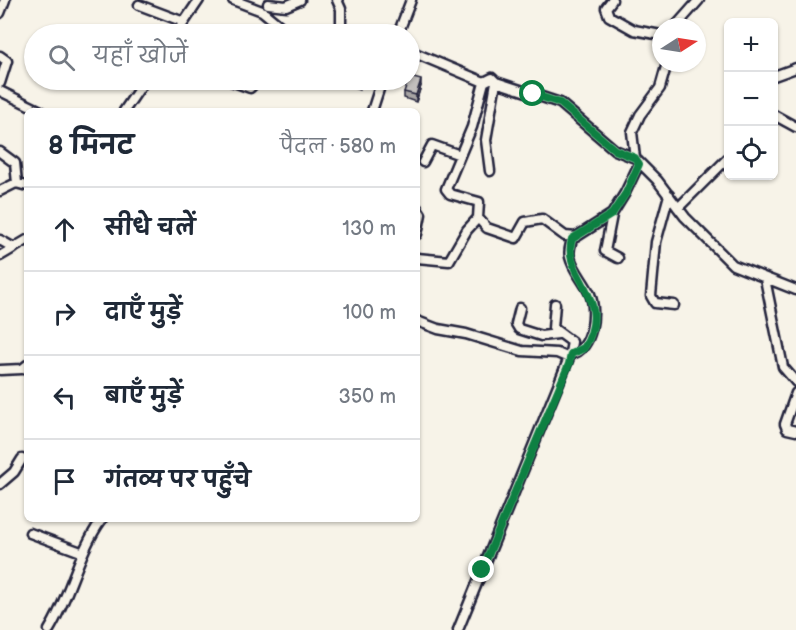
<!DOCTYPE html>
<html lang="hi">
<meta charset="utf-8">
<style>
body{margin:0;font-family:"Balsamiq Sans","Playpen Sans Deva",sans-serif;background:#f2f2f3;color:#1f2937}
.controls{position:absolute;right:18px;top:18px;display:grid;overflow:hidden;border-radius:9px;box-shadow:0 2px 4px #0004}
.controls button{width:54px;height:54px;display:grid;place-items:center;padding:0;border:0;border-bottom:2px solid #e0e1e3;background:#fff;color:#1f2937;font:30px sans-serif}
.compass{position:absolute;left:652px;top:18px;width:54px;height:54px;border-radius:50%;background:#fff;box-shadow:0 2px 4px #0004;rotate:78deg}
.stop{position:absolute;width:18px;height:18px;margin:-14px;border:4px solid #0b8043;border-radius:50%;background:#fff}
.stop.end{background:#0b8043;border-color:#fff;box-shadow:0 2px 6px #0008}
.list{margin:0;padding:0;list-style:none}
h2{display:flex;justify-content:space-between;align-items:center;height:78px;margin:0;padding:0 24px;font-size:26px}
h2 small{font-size:20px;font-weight:400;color:#747a83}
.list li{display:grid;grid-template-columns:39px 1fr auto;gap:18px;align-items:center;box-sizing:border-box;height:84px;padding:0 24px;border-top:2px solid #e0e1e3}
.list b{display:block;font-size:22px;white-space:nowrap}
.list em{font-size:20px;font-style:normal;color:#747a83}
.icon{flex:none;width:33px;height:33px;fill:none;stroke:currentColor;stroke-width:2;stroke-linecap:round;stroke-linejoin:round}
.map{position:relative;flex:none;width:796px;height:630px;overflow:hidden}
.search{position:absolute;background:#fff;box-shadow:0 2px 4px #0004;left:24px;top:24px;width:396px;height:66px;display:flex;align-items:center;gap:15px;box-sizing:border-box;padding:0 21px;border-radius:33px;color:#747a83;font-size:22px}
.panel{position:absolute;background:#fff;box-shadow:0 2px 4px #0004;left:24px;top:108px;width:396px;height:414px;border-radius:9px}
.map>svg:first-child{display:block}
</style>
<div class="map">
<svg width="796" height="630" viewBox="0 0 796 630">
<rect width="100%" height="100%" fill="#f7f3e8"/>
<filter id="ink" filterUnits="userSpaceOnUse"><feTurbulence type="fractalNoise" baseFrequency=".0167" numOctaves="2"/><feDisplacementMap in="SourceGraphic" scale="12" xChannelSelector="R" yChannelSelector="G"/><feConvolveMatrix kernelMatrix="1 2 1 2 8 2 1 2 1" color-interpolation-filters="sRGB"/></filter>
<g filter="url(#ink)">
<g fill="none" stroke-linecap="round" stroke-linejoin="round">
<defs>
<path id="minor" d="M233,0l29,11 28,23
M337,0l4,9v25
M612,0l-6,8 3,8 25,14 27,5
M268,4l18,2 14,-6
M139,5l45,17
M0,13l5,-13
M675,27l24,-27
M176,34l23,-34
M343,34l8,-3 13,3
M398,34l13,-34
M410,51l74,31 -12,45 -26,62 4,5 29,8 -1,16 9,10 29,10 9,-16 17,-3 23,17 11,1 36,-23 13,-21 14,-29
M0,56l7,5 -7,22
M667,63l-7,25 -20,27 -8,17 3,26 22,22 28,37 48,48 63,25
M774,76l22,-8
M228,80l22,8 8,-8
M484,82l8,-4 4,4 -10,58 4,31
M496,82l64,21 55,47 20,8
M0,91l41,20
M124,111l21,-31
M372,111l10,-31
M774,115l22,12
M0,152l15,11 2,20
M423,162l9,-17 28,10
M0,191l16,-8 11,3
M669,195l-13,47 -5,54 4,7 19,2
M417,208l4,6 -4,20
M678,208l50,-50
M612,215l-7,36 13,7
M0,240l14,8
M0,256l27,-16
M417,258l32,3 18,-31 11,-12
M765,279l18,88 13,15
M555,304l-2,24 19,14 -3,16
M520,308l-4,16 3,5 22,7 17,-2
M417,321l21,8 28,5 56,17 35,2 12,5 -111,272
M571,354c22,-4 26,-43 19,-60 -6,-13 -17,-24 -20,-37 -2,-7 1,-12 2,-18
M0,370l22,-1 5,-4
M796,393l-11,31 2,5 9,2
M0,484l14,-12 8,-13
M30,533l51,19
M49,630c22,-36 28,-76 53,-111"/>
</defs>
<!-- minor casing -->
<use href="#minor" stroke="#22223b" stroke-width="13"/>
<!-- minor -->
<use href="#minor" stroke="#f7f3e8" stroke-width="8"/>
</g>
<!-- wall -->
<path fill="#a7a4a3" stroke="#22223b" stroke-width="1.5" d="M363,80l-4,10 -8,-3v-6z
M421,86l-5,16 -12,-4v-6z"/>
<!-- shaded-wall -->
<path fill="#888684" stroke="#22223b" stroke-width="1.5" d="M360,80h3l-4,10v-7z
M421,80v6l-5,16v-7z"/>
<!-- building -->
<path fill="#c2bfbd" stroke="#22223b" stroke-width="1.5" d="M410,77l11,3 -5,15 -12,-3 4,-12h2z
M352,80h8l-1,3 -8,-2z"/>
</g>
<g fill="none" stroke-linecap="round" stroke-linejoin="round" filter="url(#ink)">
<!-- route -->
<path stroke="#0b8043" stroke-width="8" d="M482,570l87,-206 2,-10 13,-6c31,-50 -23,-72 -12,-109l40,-25 14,-21 13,-29 -4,-6 -20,-8 -55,-47 -27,-9"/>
</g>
</svg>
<div class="controls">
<button>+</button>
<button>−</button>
<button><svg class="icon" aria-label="locate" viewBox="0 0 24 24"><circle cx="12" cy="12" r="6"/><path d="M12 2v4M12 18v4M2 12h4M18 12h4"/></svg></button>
</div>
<svg class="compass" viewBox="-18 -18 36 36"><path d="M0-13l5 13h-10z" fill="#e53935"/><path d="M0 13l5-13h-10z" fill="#747a83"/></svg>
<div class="stop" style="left:533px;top:94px"></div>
<div class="stop end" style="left:482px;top:570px"></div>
<div class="search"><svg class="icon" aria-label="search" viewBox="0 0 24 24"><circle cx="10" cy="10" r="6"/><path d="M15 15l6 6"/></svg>यहाँ खोजें</div>
<section class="panel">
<h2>8 मिनट<small>पैदल · 580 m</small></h2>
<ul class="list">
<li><svg class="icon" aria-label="ahead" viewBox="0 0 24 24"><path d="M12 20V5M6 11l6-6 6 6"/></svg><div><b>सीधे चलें</b></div><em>130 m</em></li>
<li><svg class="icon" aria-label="right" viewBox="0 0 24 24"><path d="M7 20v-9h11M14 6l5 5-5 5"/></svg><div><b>दाएँ मुड़ें</b></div><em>100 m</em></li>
<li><svg class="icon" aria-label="left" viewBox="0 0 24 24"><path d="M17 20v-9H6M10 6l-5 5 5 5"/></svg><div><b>बाएँ मुड़ें</b></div><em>350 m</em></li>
<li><svg class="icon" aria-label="arrive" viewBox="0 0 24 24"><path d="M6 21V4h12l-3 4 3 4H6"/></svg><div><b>गंतव्य पर पहुँचे</b></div></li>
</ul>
</section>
</div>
